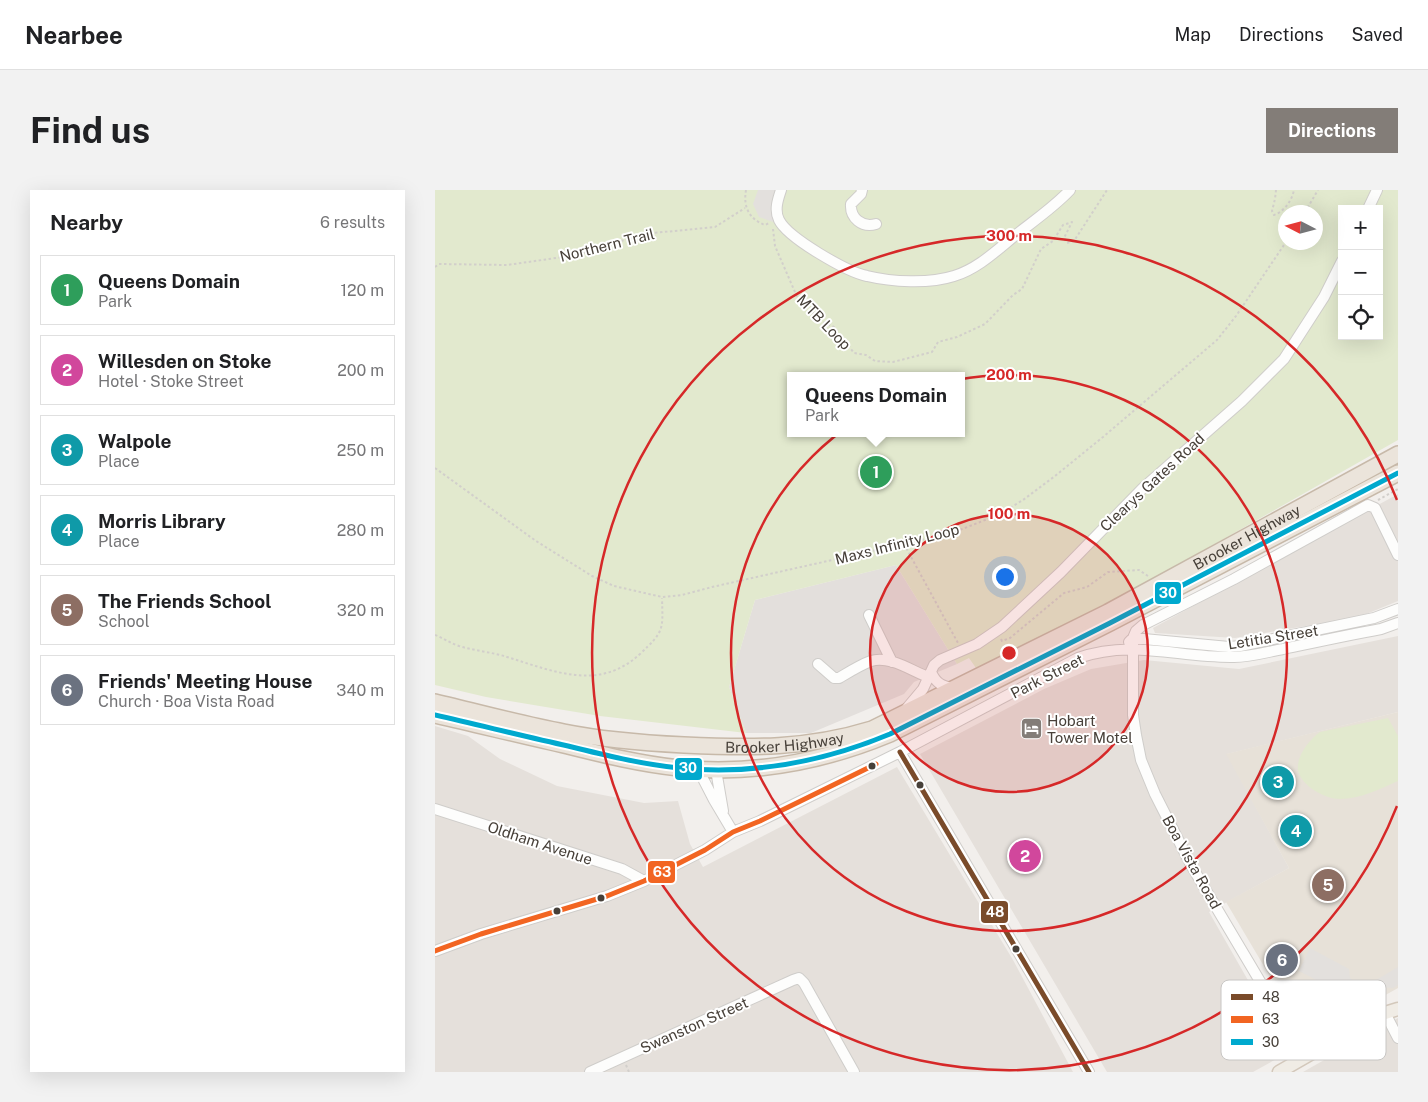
<!DOCTYPE html>
<meta charset="utf-8">
<style>
body{margin:0;font-family:"Public Sans",sans-serif;background:#f2f2f2;color:#202124}
.controls{position:absolute;right:15px;top:15px;display:grid;overflow:hidden;border-radius:0px;box-shadow:0 5px 20px #0002}
.controls button{width:45px;height:45px;display:grid;place-items:center;padding:0;border:0;border-bottom:1px solid #e0e0e0;background:#fff;color:#202124;font:25px sans-serif}
.compass{position:absolute;left:843px;top:15px;width:45px;height:45px;border-radius:50%;background:#fff;box-shadow:0 5px 20px #0002;rotate:276deg}
.you{position:absolute;left:569px;top:386px;width:18px;height:18px;margin:-12px;border:4px solid #fff;border-radius:50%;background:#1a73e8;box-shadow:0 0 0 8px #1a73e833}
.badge{display:grid;place-items:center;width:32px;height:32px;border-radius:50%;background:#837d78;color:#fff;font-size:16px;font-weight:700}
.pin{position:absolute;translate:-50% -50%;border:2px solid #fff;box-shadow:0 1px 5px #0006}
.popup{position:absolute;left:352px;top:182px;width:178px;height:65px;box-sizing:border-box;display:grid;place-content:center;border-radius:0px;background:#fff;filter:drop-shadow(0 1px 4px #0005);font-size:16px;white-space:nowrap;color:#757577}
.popup b{font-size:19px;color:#202124}
.popup::after{content:'';position:absolute;left:50%;top:100%;margin-left:-10px;border:10px solid transparent;border-top-color:#fff}
.list{margin:0;padding:0;list-style:none}
h2{display:flex;justify-content:space-between;align-items:center;height:65px;margin:0;padding:0 20px;font-size:21px}
h2 small{font-size:16px;font-weight:400;color:#757577}
.list li{display:grid;grid-template-columns:32px 1fr auto;gap:15px;align-items:center;box-sizing:border-box;height:70px;margin:0 10px 10px;padding:0 10px;border:1px solid #e0e0e0;border-radius:0px}
.list b{display:block;font-size:19px;white-space:nowrap}
.list p{margin:0;font-size:16px;white-space:nowrap;color:#757577}
.list em{font-size:16px;font-style:normal;color:#757577}
.icon{flex:none;width:28px;height:28px;fill:none;stroke:currentColor;stroke-width:2;stroke-linecap:round;stroke-linejoin:round}
.map{position:relative;flex:none;width:963px;height:882px;overflow:hidden;border-radius:0px}
header{display:flex;align-items:center;gap:30px;box-sizing:border-box;height:70px;padding:0 25px;background:#fff;border-bottom:1px solid #e0e0e0}
header strong{font-size:24px}
nav{display:flex;gap:28px;margin-inline-start:auto;font-size:18px}
.intro{display:flex;align-items:center;justify-content:space-between;box-sizing:border-box;height:120px;padding:0 30px}
h1{margin:0;font-size:35px}
.button{padding:12px 22px;border-radius:0px;background:#837d78;color:#fff;font-size:18px;font-weight:700}
main{display:flex;gap:30px;padding:0 30px}
aside{flex:1;background:#fff;border-radius:0px;box-shadow:0 5px 20px #0002}
.map>svg:first-child{display:block}
</style>
<header>
<strong>Nearbee</strong>
<nav><a>Map</a><a>Directions</a><a>Saved</a></nav>
</header>
<div class="intro"><h1>Find us</h1><a class="button">Directions</a></div>
<main>
<aside>
<h2>Nearby<small>6 results</small></h2>
<ul class="list">
<li><span class="badge" style="background:#2e9e5b">1</span><div><b>Queens Domain</b><p>Park</p></div><em>120 m</em></li>
<li><span class="badge" style="background:#d1479c">2</span><div><b>Willesden on Stoke</b><p>Hotel · Stoke Street</p></div><em>200 m</em></li>
<li><span class="badge" style="background:#0f9aa8">3</span><div><b>Walpole</b><p>Place</p></div><em>250 m</em></li>
<li><span class="badge" style="background:#0f9aa8">4</span><div><b>Morris Library</b><p>Place</p></div><em>280 m</em></li>
<li><span class="badge" style="background:#8d6e63">5</span><div><b>The Friends School</b><p>School</p></div><em>320 m</em></li>
<li><span class="badge" style="background:#6b7280">6</span><div><b>Friends' Meeting House</b><p>Church · Boa Vista Road</p></div><em>340 m</em></li>
</ul>
</aside>
<div class="map">
<svg width="963" height="882" viewBox="0 0 963 882">
<rect width="100%" height="100%" fill="#f2efec"/>
<!-- residential -->
<path fill="#e5e0db" d="M963,304v107l-39,16 -124,21 -80,-5 -2,-5z
M963,446v76l-171,42 62,114 -80,44 80,140 -36,20h-146l-187,-318 124,-65 47,-20 53,-9 95,9z
M0,536l33,10 32,23 57,27 87,17 34,-2 12,43 13,23 194,-100 116,193 60,112h-638z
M963,828v54h-95l76,-43z"/>
<!-- industrial -->
<path fill="#e3dfdc" d="M461,375l61,99 -43,18 -10,12 -93,39h-65l-17,-46 26,-87z"/>
<!-- education -->
<path fill="#e7e1d8" d="M963,522v276l-91,51 -81,-137 63,-34 -63,-114z"/>
<!-- green -->
<path fill="#e2e9ce" fill-rule="evenodd" d="M0,0h963v250l-289,164 -133,64 -7,-10 -12,6 -61,-99 -141,35 -26,87 17,46 -146,-17 -114,-19 -51,-12zM907,19h37v127h-37zM851,22h30v30h-30zM356,186h170v57h-170z
M953,528l10,18v45c-18,8 -38,18 -58,18 -15,0 -39,-13 -42,-29 -2,-14 12,-31 22,-38z"/>
<!-- parking -->
<path fill="#e3e0dd" d="M323,0h23l-3,29 -5,3 -14,-5 -6,-13z
M875,758l39,21 1,9 9,7 7,1 32,-19v18l-5,3 -11,-1 -1,4 3,5 -8,6 -4,-5 -15,5 -2,6 1,5 -4,2 -20,-27 -33,-17z"/>
<g fill="none" stroke-linecap="round" stroke-linejoin="round">
<defs>
<path id="minor" d="M346,0c-3,9 -7,20 -2,30 9,18 68,52 88,56 25,6 62,8 87,0 24,-7 44,-27 63,-42 18,-14 37,-27 53,-44
M427,0l-1,4 -10,10c-1,14 11,24 25,20
M933,19l9,-19
M434,425l23,47
M694,452l4,-4 96,9 11,-1 134,-28 24,-9
M383,474l16,14h5c10,-6 21,-13 32,-17 18,-6 41,10 57,16
M496,482c5,11 10,14 22,16
M472,518l16,-19 11,-24 6,-5 37,-16 25,-17 59,-55 82,-84 99,-87 42,-42 40,-62 18,-36
M465,562l189,320
M263,579l16,31 19,32
M281,580l7,41
M0,619l187,60 22,12
M0,761l46,-17 126,-38 37,-15 61,-31 28,-18 27,-11 140,-69 178,-94c56,-19 100,0 156,-1 16,0 33,-5 49,-8 33,-7 65,-14 98,-20l17,-6
M950,823l13,25
M870,867l-114,-192 -36,-71 -14,-34 -5,-25 -3,-20v-77l3,-7 7,-6 91,-46 134,-74 7,3 23,47
M155,882l203,-92 6,-2 5,5 50,89"/>
<path id="major" d="M844,882l80,-46 26,-13 13,-4"/>
<g id="highway">
<path id="s1" d="M0,512c43,10 86,22 129,30 40,8 80,11 120,13 67,3 123,4 188,-16l236,-117 290,-158"/>
<path d="M0,525c44,10 88,21 133,31 36,9 73,18 111,22 72,7 144,-6 211,-34l220,-111 288,-150"/>
</g>
</defs>
<!-- minor casing -->
<use href="#minor" stroke="#cfcdca" stroke-width="12"/>
<!-- major casing -->
<use href="#major" stroke="#d3c8bb" stroke-width="15"/>
<!-- highway casing -->
<use href="#highway" stroke="#c7b9a9" stroke-width="18"/>
<!-- path -->
<path stroke="#d2cfcb" stroke-width="2" stroke-dasharray="2.5 2.5" stroke-linecap="butt" d="M311,0c-3,17 3,29 19,35l4,-2
M841,0l-1,9 -3,12 2,4c11,-4 18,-15 20,-25
M870,22l13,-22
M338,39l2,17 23,53 12,9 8,12 16,7 20,26 12,2 9,6 18,1 39,-10 6,-10 19,-5 28,-13 28,-29 9,-6 19,-40 12,-8 10,-16 9,-3 -8,16 3,5 7,-2 33,-51
M0,77l4,-3 68,1 70,-10 66,-21 72,-7 30,-19
M0,278l101,73 56,35 22,10 48,11 20,-2 30,-8 240,-54 46,-18 25,-15 32,-24 48,-39 114,-97 19,-24 50,-74
M943,310l20,-11
M469,354l54,99
M0,445c8,3 15,8 24,11 16,5 33,6 48,11 46,14 92,35 133,-3 24,-23 23,-23 22,-56
M566,449l1,2 8,-3 54,-45 23,-6 21,-15 31,-2 9,6
M191,875l3,7"/>
<!-- minor -->
<use href="#minor" stroke="#fdfdfc" stroke-width="10"/>
<!-- major -->
<use href="#major" stroke="#f0ece5" stroke-width="12"/>
<!-- highway -->
<use href="#highway" stroke="#ebe4db" stroke-width="15"/>
<defs>
<path id="bus-1" d="M465,562l189,320"/>
<path id="bus-2" d="M0,761l46,-17 126,-38 37,-15 61,-31 28,-18 27,-11 116,-57"/>
<path id="bus-3" d="M0,525c44,10 88,21 133,31 36,9 73,18 111,22 72,7 144,-6 211,-34l220,-111 288,-150"/>
</defs>
<!-- bus-1 casing -->
<use href="#bus-1" stroke="#fff" stroke-width="9"/>
<!-- bus-2 casing -->
<use href="#bus-2" stroke="#fff" stroke-width="9"/>
<!-- bus-3 casing -->
<use href="#bus-3" stroke="#fff" stroke-width="9"/>
<!-- bus-1 -->
<use href="#bus-1" stroke="#7a4b2a" stroke-width="5"/>
<!-- bus-2 -->
<use href="#bus-2" stroke="#f26522" stroke-width="5"/>
<!-- bus-3 -->
<use href="#bus-3" stroke="#00a9ce" stroke-width="5"/>
</g>
<!-- distance rings -->
<circle cx="574" cy="463" r="139" fill="#d62828" fill-opacity=".12"/>
<g fill="none" stroke="#d62828" stroke-width="2.5">
<circle cx="574" cy="463" r="139"/>
<circle cx="574" cy="463" r="278"/>
<path d="M962 616A417 417 0 1 1 962 310"/>
</g>
<!-- icons -->
<defs>
<symbol id="hotel-square" viewBox="-11 -11 22 22"><rect x="-9" y="-9" width="18" height="18" rx="4" fill="#837d78" stroke="#fff"/><path d="M-6-4.5h1.5V1H6V5H4.5V3h-9V5H-6ZM-4 0a1.8 1.8 0 1 1 3.6 0ZM.5 0V-2.5h3Q6-2.5 6 0Z" fill="#fff"/></symbol>
</defs>
<g fill-rule="evenodd">
<use href="#hotel-square" x="584" y="526" width="25" height="25"/>
</g>
<!-- markers -->
<g fill="#474039" stroke="#fff" stroke-width="2">
<circle cx="437" cy="576" r="4.5"/>
<circle cx="485" cy="595" r="4.5"/>
<circle cx="166" cy="708" r="4.5"/>
<circle cx="122" cy="721" r="4.5"/>
<circle cx="581" cy="759" r="4.5"/>
</g>
<g text-anchor="middle" dominant-baseline="central" stroke-width="4" stroke-linejoin="round" paint-order="stroke">
<!-- street labels -->
<g font-size="15" fill="#474039" stroke="#fff">
<text transform="translate(172 55) rotate(-14)">Northern Trail</text>
<text transform="translate(389 132) rotate(46)">MTB Loop</text>
<text transform="translate(717 292) rotate(-43)">Clearys Gates Road</text>
<text stroke="none"><textPath href="#s1" startOffset="864">Brooker Highway</textPath></text>
<text transform="translate(462 354) rotate(-14)">Maxs Infinity Loop</text>
<text transform="translate(838 447) rotate(-9)">Letitia Street</text>
<text transform="translate(612 486) rotate(-27)">Park Street</text>
<text stroke="none"><textPath href="#s1" startOffset="354">Brooker Highway</textPath></text>
<text transform="translate(105 653) rotate(18)">Oldham Avenue</text>
<text transform="translate(757 672) rotate(61)">Boa Vista Road</text>
<text transform="translate(259 835) rotate(-24)">Swanston Street</text>
</g>
<!-- poi labels -->
<g font-size="15" fill="#474039" stroke="#fff" text-anchor="start">
<text x="612" y="530">Hobart<tspan x="612" dy="17">Tower Motel</tspan></text>
</g>
</g>
<!-- legend -->
<rect x="786" y="790" width="165" height="80" rx="8" fill="#fff" stroke="#c8c6c4" stroke-width="1"/>
<rect x="796" y="804" width="22" height="6" fill="#7a4b2a"/>
<rect x="796" y="826" width="22" height="7" fill="#f26522"/>
<rect x="796" y="849" width="22" height="6" fill="#00a9ce"/>
<g font-size="14" fill="#474039">
<text x="827" y="812">48</text>
<text x="827" y="834">63</text>
<text x="827" y="857">30</text>
</g>
<circle cx="574" cy="463" r="8" fill="#d62828" stroke="#fff" stroke-width="2.5"/>
<g font-size="15" text-anchor="middle" font-weight="bold" fill="#d62828" stroke="#fff" stroke-width="4" stroke-linejoin="round" paint-order="stroke">
<text x="574" y="51">300 m</text>
<text x="574" y="190">200 m</text>
<text x="574" y="329">100 m</text>
</g>
<g stroke="#fff" stroke-width="2">
<rect x="719" y="391" width="28" height="24" rx="5" fill="#00a9ce"/>
<rect x="239" y="567" width="29" height="24" rx="5" fill="#00a9ce"/>
<rect x="212" y="670" width="29" height="24" rx="5" fill="#f26522"/>
<rect x="545" y="710" width="29" height="24" rx="5" fill="#7a4b2a"/>
</g>
<g font-size="14" text-anchor="middle" font-weight="bold" fill="#fff">
<text x="733" y="408">30</text>
<text x="253" y="583">30</text>
<text x="227" y="687">63</text>
<text x="560" y="727">48</text>
</g>
</svg>
<div class="controls">
<button>+</button>
<button>−</button>
<button><svg class="icon" aria-label="locate" viewBox="0 0 24 24"><circle cx="12" cy="12" r="6"/><path d="M12 2v4M12 18v4M2 12h4M18 12h4"/></svg></button>
</div>
<svg class="compass" viewBox="-18 -18 36 36"><path d="M0-13l5 13h-10z" fill="#e53935"/><path d="M0 13l5-13h-10z" fill="#757577"/></svg>
<div class="you"></div>
<div class="pin badge" style="left:441px;top:282px;background:#2e9e5b">1</div>
<div class="popup"><b>Queens Domain</b>Park</div>
<div class="pin badge" style="left:590px;top:666px;background:#d1479c">2</div>
<div class="pin badge" style="left:843px;top:592px;background:#0f9aa8">3</div>
<div class="pin badge" style="left:861px;top:641px;background:#0f9aa8">4</div>
<div class="pin badge" style="left:893px;top:695px;background:#8d6e63">5</div>
<div class="pin badge" style="left:847px;top:770px;background:#6b7280">6</div>
</div>
</main>
